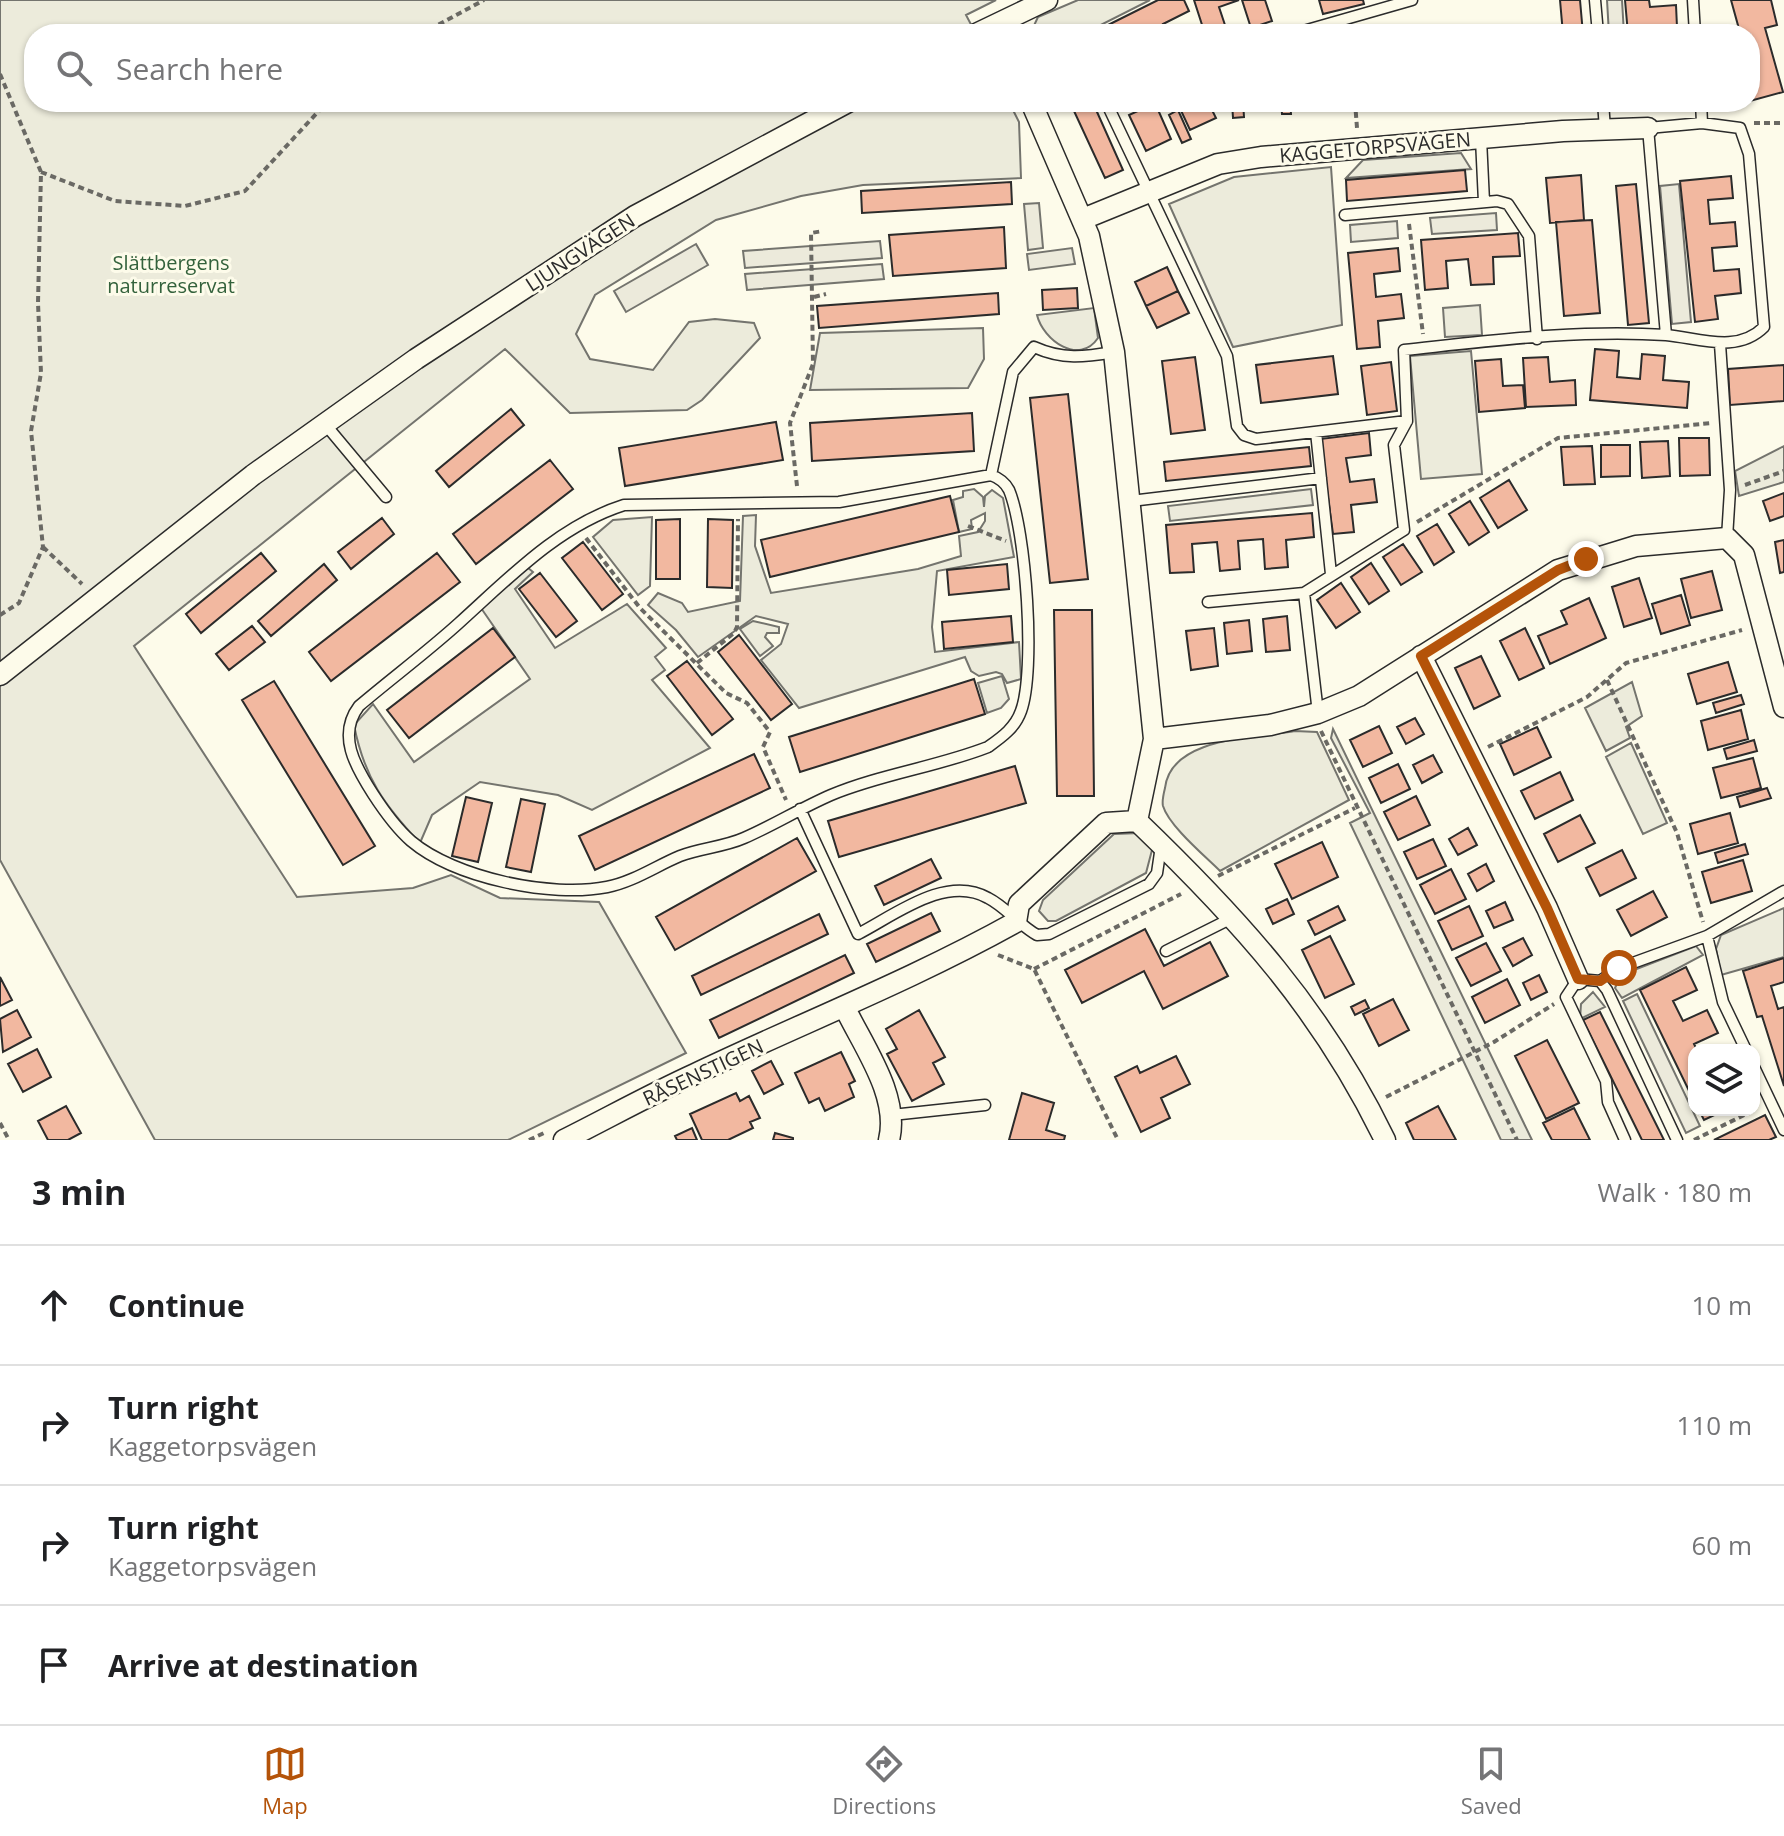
<!DOCTYPE html>
<meta charset="utf-8">
<style>
body{margin:0;font-family:"Open Sans",sans-serif;background:#f2f2f2;color:#202124}
.controls{position:absolute;right:24px;bottom:24px;display:grid;overflow:hidden;border-radius:16px;box-shadow:0 2px 6px #0004}
.controls button{width:72px;height:72px;display:grid;place-items:center;padding:0;border:0;border-bottom:2px solid #e0e0e0;background:#fff;color:#202124;font:40px sans-serif}
.stop{position:absolute;width:24px;height:24px;margin:-18px;border:6px solid #b45309;border-radius:50%;background:#fff}
.stop.end{background:#b45309;border-color:#fff;box-shadow:0 2px 8px #0008}
.list{margin:0;padding:0;list-style:none}
h2{display:flex;justify-content:space-between;align-items:center;height:104px;margin:0;padding:0 32px;font-size:34px}
h2 small{font-size:26px;font-weight:400;color:#757577}
.list li{display:grid;grid-template-columns:52px 1fr auto;gap:24px;align-items:center;box-sizing:border-box;height:120px;padding:0 32px;border-top:2px solid #e0e0e0}
.list b{display:block;font-size:30px;white-space:nowrap}
.list p{margin:0;font-size:26px;white-space:nowrap;color:#757577}
.list em{font-size:26px;font-style:normal;color:#757577}
.icon{flex:none;width:44px;height:44px;fill:none;stroke:currentColor;stroke-width:2;stroke-linecap:round;stroke-linejoin:round}
.map{position:relative;flex:none;width:1784px;height:1140px;overflow:hidden}
.search{position:absolute;background:#fff;box-shadow:0 2px 6px #0004;left:24px;right:24px;top:24px;height:88px;display:flex;align-items:center;gap:20px;box-sizing:border-box;padding:0 28px;border-radius:32px;color:#757577;font-size:30px}
.sheet{height:584px;background:#fff}
nav{display:flex;justify-content:space-around;align-items:center;box-sizing:border-box;height:112px;border-top:2px solid #e0e0e0;background:#fff;font-size:22px;color:#757577}
nav a{display:grid;justify-items:center;gap:4px}
nav .on{color:#b45309}
.map>svg:first-child{display:block}
</style>
<div class="map">
<svg width="1784" height="1140" viewBox="0 0 1784 1140">
<rect width="100%" height="100%" fill="#fdfbea"/>
<!-- green -->
<path fill="#ecebdb" stroke="#74746e" stroke-width="2" d="M0,0h996l-30,15 10,19h-942v68h975l10,20 2,56 -158,7 -62,11 -85,24 -121,75 -19,39 14,25 63,11 36,-48 26,-3 39,4 6,15 -58,62 -15,10 -117,3 -65,-64 -371,297 163,251 116,-9 38,-13 49,23 99,4 87,151 -178,87h-353l-155,-280z
M1078,0h72l-67,34h-53l8,-17z
M1461,153l10,16 -125,9 17,-18z
M1331,167l11,158 -109,22 -64,-143 65,-27z
M1480,305l2,30 -37,2 -2,-29z
M1094,308l4,30c-19,28 -55,2 -61,-23z
M983,328l1,31 -16,29 -158,2 10,-57z
M1471,351l11,123 -61,5 -11,-123z
M1784,446v36l-45,14 -4,-25z
M974,489l9,8 1,10 1,-11 7,-6 11,8 11,59 -77,14 -5,56 3,25 84,-10 2,37 -14,4 -5,-9 -6,-2 -17,4 -8,-5 -6,-14 -166,51 -38,-48 20,-16 7,-20 -32,-8 -58,41 -22,-27 -28,-25 10,-12 24,10 6,9 52,-11 3,-85 13,-1 -1,31 16,47 147,-24 43,-13 -2,-20 19,-4 7,-11v-8l-14,7 1,9 -13,3 -6,-32 10,-3v-6z
M652,517l-2,69 -12,9 -45,-58 20,-17z
M527,567l6,5 -18,17 40,59 72,-44 39,44 -11,9 10,13 -13,10 58,68 -118,62 -34,-15 -78,-13 -48,33 -12,28c-36,-38 -56,-66 -66,-118l19,-21 41,58 116,-83 -49,-71z
M753,621l26,6v6h-12l-2,4 8,9 -13,10 -20,-27z
M1002,676l7,23 -8,9 -14,5 -9,-30z
M1632,682l10,34 -16,11 4,11 -24,13 -21,-43z
M1333,729l199,411h-31l-151,-317 20,-10 -39,-75z
M1295,731l22,1 32,68 -129,71c-15,-15 -51,-45 -57,-65 -1,-4 1,-14 2,-18 6,-51 89,-50 130,-57z
M1631,743l36,80 -24,11 -37,-77z
M1140,833l12,17 -6,23 -90,48h-8l-9,-10 4,-11 71,-66z
M1784,908v49l-63,18 -5,-26 5,-14z
M1696,946l7,9 -81,43 -7,-10 6,-13z
M1593,992l12,15 -25,12 1,-15z"/>
<!-- parking -->
<path fill="#eceadb" stroke="#74746e" stroke-width="2" d="M1607,0h15l2,34h-15z
M1679,184l12,138 -19,2 -12,-138z
M1039,203l4,45 -15,2 -4,-46z
M1496,213l1,17 -65,4 -2,-16z
M1397,221l1,17 -47,4 -1,-17z
M880,241l2,17 -137,10 -2,-17z
M696,244l12,21 -82,47 -12,-21z
M1072,248l3,16 -46,6 -2,-16z
M882,264l2,15 -137,11 -2,-16z
M1311,489l2,16 -143,16 -2,-15z
M1637,994l63,132 -14,7 -63,-132z"/>
<!-- building -->
<path fill="#f2b8a0" stroke="#2b2b2b" stroke-width="2" d="M1158,0h26l5,11 -26,13 5,10h-78z
M1194,0h45l-20,7 8,24 -9,3h-13z
M1242,0h23l7,21 -21,7z
M1319,0h44l1,4 -41,10z
M1560,0h20l3,34h-20z
M1625,0h24l1,7 26,-2 1,22 -24,2v5h-25z
M1731,0h40l6,25 -12,3 18,64 -33,9v-67h-24l13,-5z
M1177,102h31l8,16 -26,12z
M1232,102h11l1,15 -11,1z
M1245,102h28v4l-28,3z
M1281,102h9l1,12h-9z
M1293,102h30v1l-30,2z
M1330,102h12l1,7 -12,1z
M1093,103l30,67 -18,8 -31,-67z
M1155,103l16,36 -25,12 -17,-36z
M1178,110l13,29 -9,4 -13,-28z
M1465,170l2,21 -120,10 -1,-21z
M1581,175l3,45 -34,3 -4,-45z
M1731,176l2,22 -25,2 2,24 25,-2 2,24 -25,2 2,23 25,-2 2,24 -26,3 3,23 -23,3 -15,-141z
M1011,182l1,22 -150,9 -1,-22z
M1636,184l13,139 -21,2 -12,-139z
M1592,220l8,93 -36,3 -8,-94z
M1004,227l2,41 -113,8 -4,-41z
M1518,233l2,23 -27,1 1,27 -23,1 -3,-26 -22,2 2,27 -23,2 -4,-50z
M1398,248l2,23 -26,3 2,23 25,-3 3,24 -26,3 2,26 -23,2 -9,-96z
M1167,267l11,24 -32,15 -11,-24z
M1077,288l1,20 -35,2 -1,-20z
M1178,291l11,22 -32,15 -11,-22z
M998,293l1,21 -180,14 -2,-22z
M1595,349l24,2 -2,26 23,2 2,-25 23,2 -2,24 26,2 -2,26 -97,-8z
M1333,356l5,38 -77,9 -5,-38z
M1195,357l10,73 -34,4 -9,-73z
M1548,357l2,25 25,-2 1,25 -50,2 -3,-49z
M1501,359l2,27 20,-1 2,23 -46,4 -4,-51z
M1391,362l6,49 -30,4 -6,-49z
M1784,365v36l-54,4 -2,-36z
M1068,394l20,185 -38,4 -20,-185z
M511,409l13,16 -75,62 -13,-16z
M972,413l2,38 -162,10 -2,-38z
M776,422l7,38 -158,26 -6,-38z
M1369,433l2,22 -25,3 4,24 24,-3 3,23 -26,3 3,27 -21,2 -13,-95z
M1679,438h30l1,37 -30,1z
M1668,441l2,35 -28,2 -2,-36z
M1601,445h29v31l-29,1z
M1592,446l3,38 -31,1 -3,-38z
M1309,447l2,19 -145,15 -2,-19z
M550,460l23,29 -97,75 -23,-30z
M1509,480l18,30 -29,18 -18,-30z
M1784,493v23l-14,5 -7,-20z
M950,496l9,36 -189,45 -9,-37z
M1470,501l19,31 -20,13 -20,-31z
M1312,513l2,24 -28,3 2,27 -23,2 -2,-30 -25,2 2,28 -20,2 -3,-29 -25,2 2,28 -24,1 -4,-48z
M382,518l12,16 -43,35 -13,-17z
M680,519v60h-24v-59z
M708,519l25,1 -1,68 -25,-1z
M1437,524l17,28 -20,13 -17,-29z
M1784,540v32l-4,1 -5,-31z
M583,542l40,52 -21,16 -40,-52z
M1403,544l19,28 -21,13 -18,-28z
M261,553l15,18 -75,62 -15,-19z
M437,553l23,29 -129,99 -22,-29z
M1371,563l18,28 -20,13 -18,-27z
M324,564l13,16 -66,56 -13,-15z
M1007,564l2,25 -60,6 -2,-25z
M1712,571l10,39 -31,8 -10,-39z
M540,573l37,48 -21,16 -37,-48z
M1639,578l13,40 -28,9 -12,-40z
M1341,583l19,29 -24,16 -19,-28z
M1681,595l9,30 -29,9 -9,-30z
M1589,598l17,40 -56,26 -12,-28 29,-12 -6,-13z
M1054,610h38l2,186h-37z
M1011,616l2,26 -69,7 -2,-27z
M1287,616l3,34 -24,2 -3,-33z
M1249,620l3,31 -25,3 -3,-31z
M252,626l13,16 -36,28 -13,-16z
M493,628l22,29 -106,81 -22,-28z
M1214,628l4,38 -27,4 -5,-39z
M1525,628l19,40 -25,12 -19,-39z
M739,635l53,69 -21,16 -53,-68z
M1481,656l19,40 -26,13 -19,-41z
M687,661l46,58 -21,16 -45,-59z
M1728,662l9,30 -40,12 -9,-30z
M974,679l11,35 -185,58 -11,-35z
M274,681l101,165 -32,19 -101,-165z
M1741,695l3,9 -28,9 -3,-10z
M1741,710l7,29 -40,11 -7,-29z
M1415,718l9,16 -18,10 -9,-17z
M1379,726l13,27 -29,14 -13,-27z
M1537,727l14,30 -37,18 -14,-31z
M1754,740l3,11 -30,8 -3,-10z
M754,754l16,34 -175,82 -16,-34z
M1433,755l9,17 -20,11 -9,-18z
M1753,758l8,30 -40,10 -8,-30z
M1398,764l12,25 -29,14 -12,-25z
M1015,766l11,37 -187,54 -11,-36z
M1560,772l13,28 -38,19 -14,-28z
M1767,788l4,10 -31,9 -3,-10z
M1416,796l14,29 -32,15 -14,-28z
M466,797l26,6 -14,59 -26,-6z
M521,799l24,5 -14,68 -25,-5z
M1730,813l8,30 -40,11 -8,-30z
M1580,815l15,28 -37,19 -14,-28z
M1468,828l9,17 -19,10 -9,-16z
M797,838l19,33 -141,79 -19,-33z
M1433,839l13,27 -29,13 -13,-27z
M1322,842l16,35 -46,22 -17,-35z
M1745,844l3,10 -30,9 -3,-10z
M1622,850l14,28 -36,18 -14,-28z
M931,859l10,19 -57,27 -9,-19z
M1743,860l9,31 -41,12 -9,-31z
M1486,864l8,17 -17,10 -9,-17z
M1451,869l15,30 -31,15 -15,-29z
M1653,891l14,26 -36,19 -14,-26z
M1287,899l7,15 -21,10 -7,-15z
M1505,902l8,18 -19,8 -8,-17z
M1338,906l7,14 -30,15 -7,-14z
M1469,906l14,30 -31,14 -14,-29z
M931,913l9,18 -64,31 -9,-18z
M819,914l9,20 -127,61 -9,-19z
M1145,929l19,37 46,-24 18,34 -65,33 -19,-38 -62,32 -17,-33z
M1330,936l24,48 -29,14 -23,-48z
M1523,938l9,17 -19,11 -10,-18z
M1486,943l15,28 -30,15 -15,-28z
M845,955l9,18 -135,65 -9,-18z
M1784,958v24l-13,4 7,23 6,-2v79l-22,-70 -5,1 -14,-46z
M1686,967l11,23 -24,11 10,20 24,-11 11,23 -24,11 3,6h-3v51l-54,-111z
M1539,975l8,17 -16,8 -8,-17z
M0,977l12,23 -12,6z
M1507,979l13,26 -35,18 -13,-26z
M1393,999l16,31 -30,16 -16,-32z
M1365,1000l4,8 -14,7 -4,-8z
M17,1010l14,27 -28,15 -3,-33z
M919,1010l26,47 -12,6 11,21 -32,17 -25,-47 10,-5 -11,-20z
M1600,1012l64,128h-22l-59,-120z
M1547,1040l32,63 -33,16 -31,-63z
M37,1049l14,28 -28,15 -15,-28z
M841,1052l14,29 -6,3 5,13 -29,14 -6,-13 -10,5 -14,-30z
M1176,1056l14,28 -29,14 9,20 -29,14 -26,-55 22,-11 3,7z
M771,1061l12,23 -19,10 -12,-23z
M736,1093l4,8 9,-5 11,22 -10,4 3,6 -25,12h-26l-12,-26z
M1022,1093l32,10 -8,27 19,6 -1,4h-55z
M66,1106l15,27 -13,7h-20l-10,-19z
M1438,1106l18,34h-42l-8,-17z
M1574,1108l16,32h-38l-9,-17z
M1699,1110h26l-21,10z
M1765,1115l11,22 -7,3h-55z
M692,1128l5,12h-20l-2,-4z
M775,1133l18,5v2h-20z"/>
<g fill="none" stroke-linecap="round" stroke-linejoin="round">
<defs>
<path id="service" d="M1595,0l3,34
M1693,0l2,34
M1293,34l119,-34
M1106,102l121,254 10,70 7,9 12,4 151,-18 -3,-71c85,-9 176,-21 262,-15 33,3 71,19 98,-8l-15,-173 -9,-26 -38,-5 -54,5 18,207
M1603,102l2,27
M1701,102l1,21
M1481,139l3,63
M1345,215l152,-14 11,3 21,32 8,103
M1720,344l10,146 -3,48
M325,424l61,73
M1316,432l15,142
M991,475l-152,27 -215,3c-66,21 -115,73 -165,118 -32,29 -67,55 -100,83 -22,29 -4,60 14,88 11,17 22,33 38,47 44,37 140,57 196,46 26,-5 49,-21 73,-31 20,-8 44,-9 64,-18 30,-13 57,-30 87,-43 50,-21 106,-28 157,-48 14,-10 27,-19 33,-36 15,-41 5,-180 -12,-221 -4,-8 -10,-12 -18,-15l22,-103 21,-25c29,13 50,10 80,5
M1131,501l190,-23
M1208,602l96,-9
M1318,713l-14,-120 100,-63 -10,-85 13,-24
M800,809l58,125c37,-19 88,-60 130,-36 18,9 31,27 49,37l12,-1 100,-50 8,-11 4,-27
M1707,936l16,66 23,48
M1166,951l66,-33
M1600,981l19,-13 88,-32 77,-45
M1754,1067l30,63
M892,1115l93,-10
M1625,1140l-17,-38 -2,-21 -40,-84 12,-18 22,2 7,9 70,150"/>
<path id="minor" d="M976,34l71,-34
M1083,219l135,-55 43,-7 302,-26 85,-3
M1421,656l126,252 31,71
M0,675l253,-200 163,-116 219,-143 213,-114
M1154,739l116,-14 48,-12 41,-17 199,-126 78,-24 91,-8 17,17 40,152
M1137,821c103,99 185,189 248,319
M845,1008c18,38 55,88 44,132
M564,1140c44,-22 87,-46 131,-66 107,-51 217,-94 321,-152l3,-18 87,-81 31,-2 17,-82 -40,-387 -25,-116 -58,-134"/>
</defs>
<!-- service casing -->
<use href="#service" stroke="#2b2b2b" stroke-width="13"/>
<!-- minor casing -->
<use href="#minor" stroke="#2b2b2b" stroke-width="23"/>
<!-- path -->
<path stroke="#6a6964" stroke-width="4" stroke-dasharray="6 4" stroke-linecap="butt" d="M421,34l63,-34
M0,74l41,98
M1355,102l2,26
M1754,123h30
M1409,224l14,110
M814,297l12,-3
M1745,485l39,-14
M797,486l-7,-63 23,-59 -2,-131 12,-2
M1417,522l141,-84 154,-15
M968,526l38,15
M586,538l54,70 86,85 21,10 23,29 -7,15 23,53
M43,547l39,37
M0,615l19,-12 24,-56 -12,-116 10,-58 -3,-70 3,-131 74,29 70,5 60,-15 82,-89
M697,663l37,-30 3,-6 1,-108
M1607,680l70,153 26,89
M1321,731l196,409
M1488,747l99,-50 39,-34 116,-33
M1218,876l137,-68
M998,955l36,14 84,171
M1034,969l147,-75
M1386,1097l108,-55 60,-38
M0,1123l9,17
M529,1140l17,-8
M1694,1140l62,-31"/>
<!-- service -->
<use href="#service" stroke="#fdfbea" stroke-width="10"/>
<!-- minor -->
<use href="#minor" stroke="#fdfbea" stroke-width="20"/>
</g>
<g fill="none" stroke-linecap="round" stroke-linejoin="round">
<!-- route -->
<path stroke="#b45309" stroke-width="10" d="M1586,559l-28,11 -137,86 126,252 31,71 22,2 19,-13"/>
</g>
<g text-anchor="middle" dominant-baseline="central" stroke-width="6" stroke-linejoin="round" paint-order="stroke">
<!-- street labels -->
<g font-size="20" fill="#2b2b2b" stroke="#fdfbea">
<text transform="translate(1375 147) rotate(-5)">KAGGETORPSVÄGEN</text>
<text transform="translate(580 252) rotate(-33)">LJUNGVÄGEN</text>
<text transform="translate(703 1072) rotate(-25)">RÅSENSTIGEN</text>
</g>
<!-- park labels -->
<g font-size="20" fill="#34623c" stroke="#fdfbea">
<text x="171" y="262">Slättbergens<tspan x="171" dy="23">naturreservat</tspan></text>
</g>
</g>
</svg>
<div class="controls">
<button><svg class="icon" aria-label="layers" viewBox="0 0 24 24"><path d="M12 4l9 5-9 5-9-5zM3 14l9 5 9-5"/></svg></button>
</div>
<div class="stop" style="left:1619px;top:968px"></div>
<div class="stop end" style="left:1586px;top:559px"></div>
<div class="search"><svg class="icon" aria-label="search" viewBox="0 0 24 24"><circle cx="10" cy="10" r="6"/><path d="M15 15l6 6"/></svg>Search here</div>
</div>
<section class="sheet">
<h2>3 min<small>Walk · 180 m</small></h2>
<ul class="list">
<li><svg class="icon" aria-label="ahead" viewBox="0 0 24 24"><path d="M12 20V5M6 11l6-6 6 6"/></svg><div><b>Continue</b></div><em>10 m</em></li>
<li><svg class="icon" aria-label="right" viewBox="0 0 24 24"><path d="M7 20v-9h11M14 6l5 5-5 5"/></svg><div><b>Turn right</b><p>Kaggetorpsvägen</p></div><em>110 m</em></li>
<li><svg class="icon" aria-label="right" viewBox="0 0 24 24"><path d="M7 20v-9h11M14 6l5 5-5 5"/></svg><div><b>Turn right</b><p>Kaggetorpsvägen</p></div><em>60 m</em></li>
<li><svg class="icon" aria-label="arrive" viewBox="0 0 24 24"><path d="M6 21V4h12l-3 4 3 4H6"/></svg><div><b>Arrive at destination</b></div></li>
</ul>
</section>
<nav>
<a class="on"><svg class="icon" aria-label="map" viewBox="0 0 24 24"><path d="M3 6l6-2 6 2 6-2v14l-6 2-6-2-6 2zM9 4v14M15 6v14"/></svg>Map</a>
<a><svg class="icon" aria-label="directions" viewBox="0 0 24 24"><path d="M12 3l9 9-9 9-9-9zM9 14v-3h6M13 9l2 2-2 2"/></svg>Directions</a>
<a><svg class="icon" aria-label="saved" viewBox="0 0 24 24"><path d="M7 4h10v16l-5-4-5 4z"/></svg>Saved</a>
</nav>
